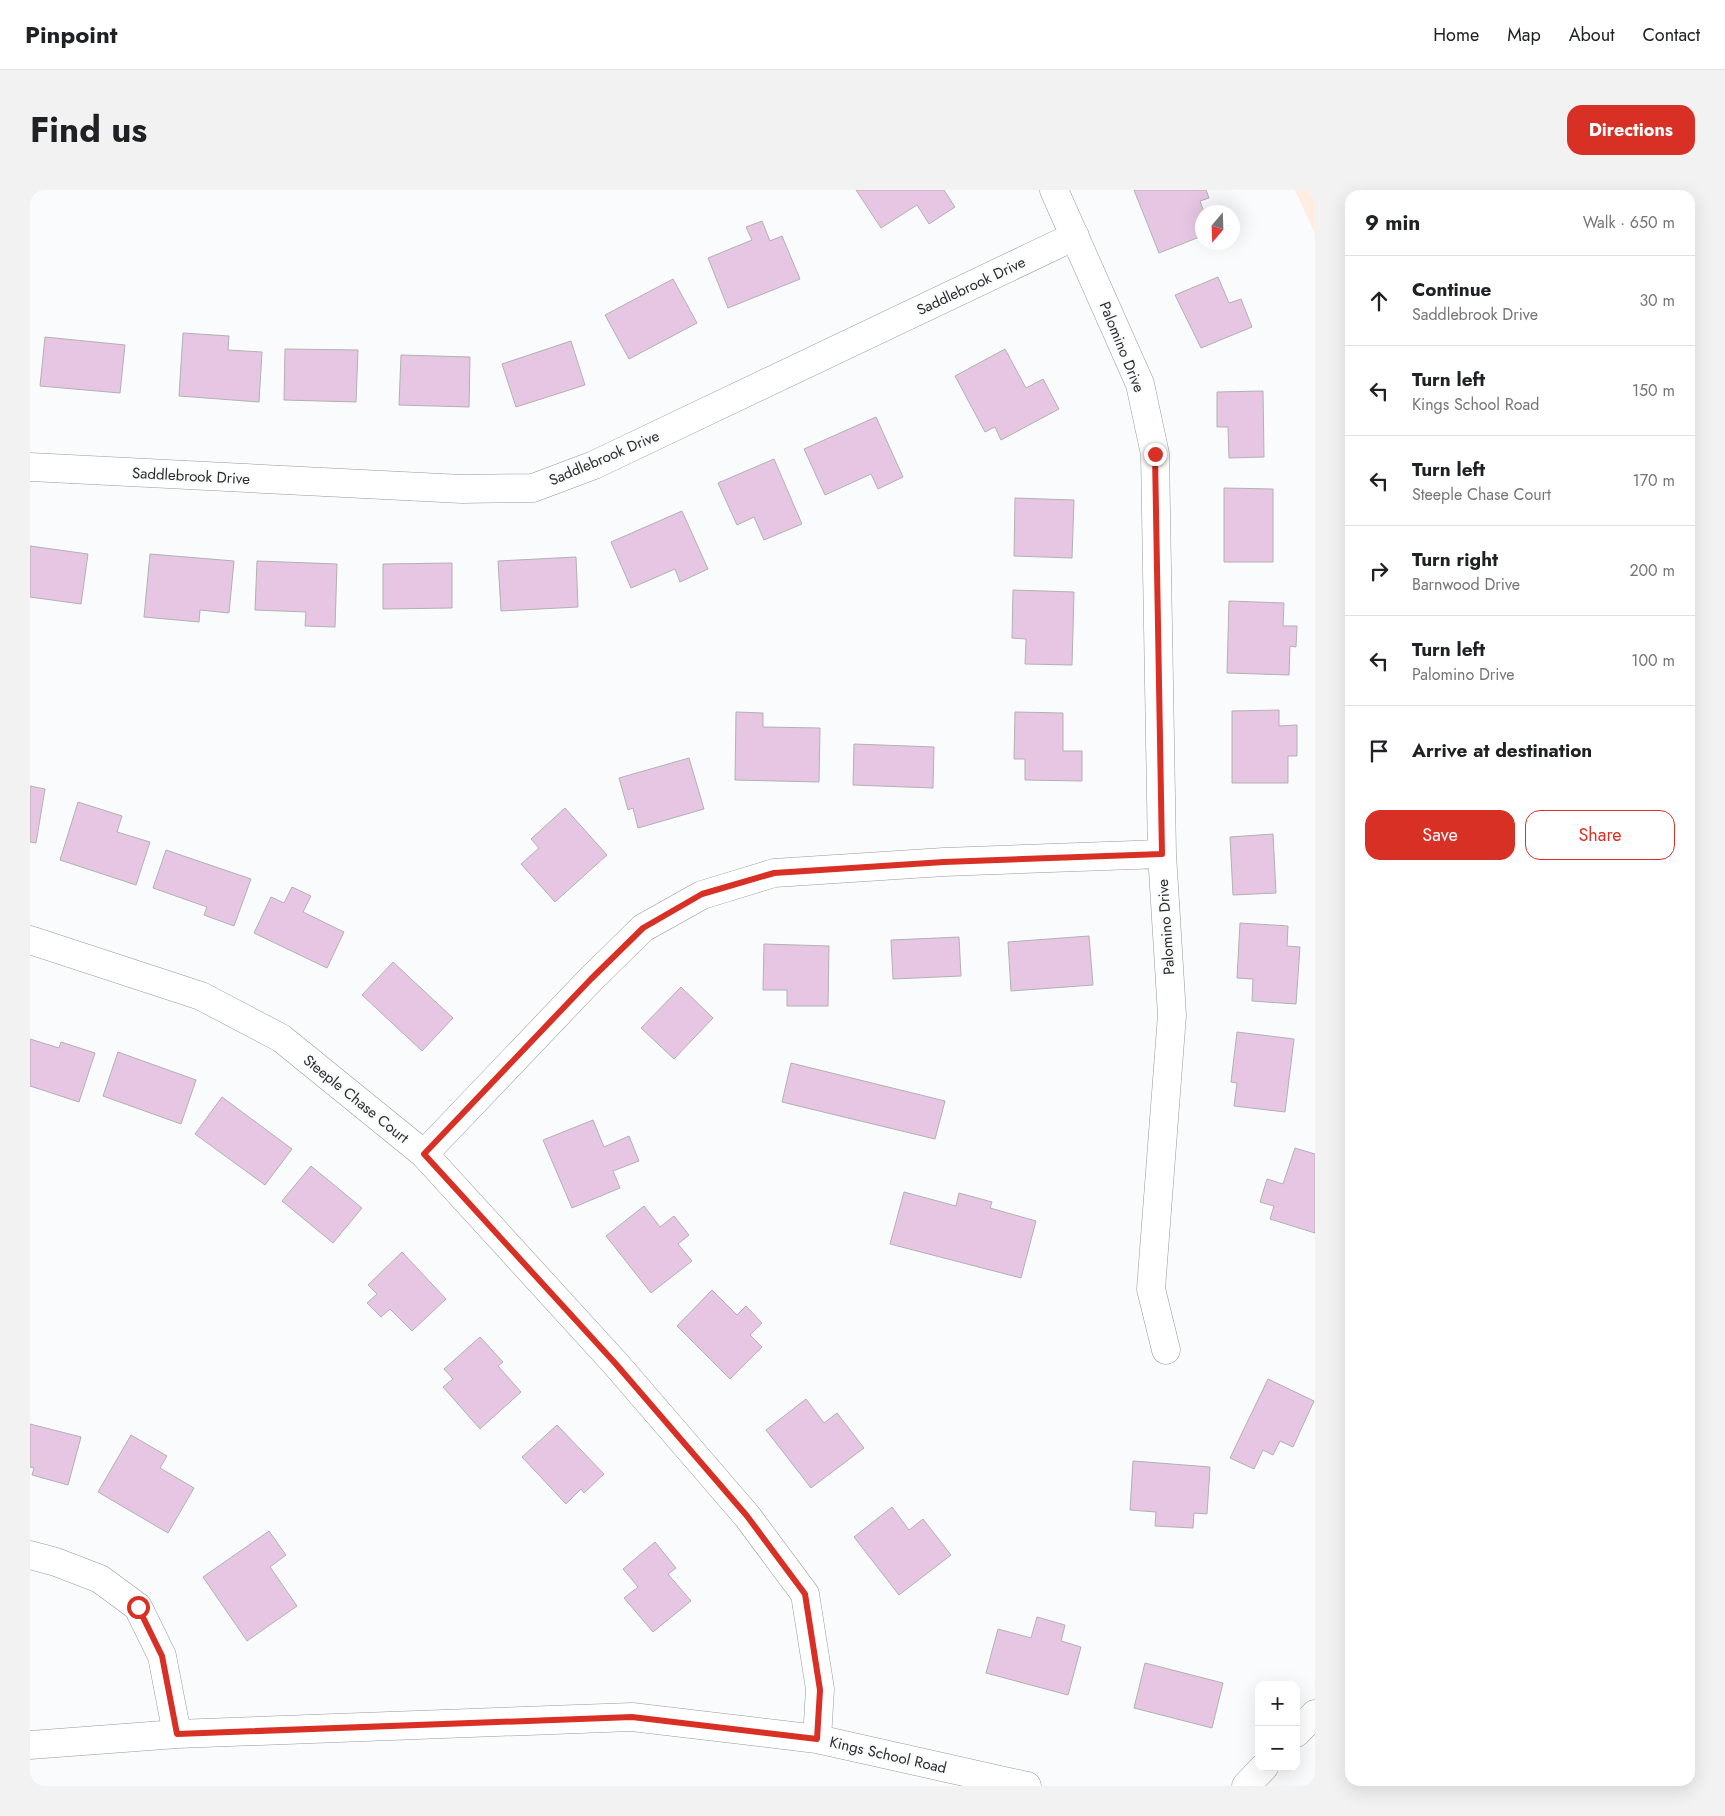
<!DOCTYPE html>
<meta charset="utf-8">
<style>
body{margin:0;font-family:Jost,sans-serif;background:#f2f2f2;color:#202124}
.controls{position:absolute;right:15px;bottom:15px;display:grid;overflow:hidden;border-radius:10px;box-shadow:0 5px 20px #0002}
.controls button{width:45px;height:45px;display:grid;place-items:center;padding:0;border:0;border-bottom:1px solid #e0e0e0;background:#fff;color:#202124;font:25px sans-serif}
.compass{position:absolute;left:1165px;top:15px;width:45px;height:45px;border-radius:50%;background:#fff;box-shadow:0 5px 20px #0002;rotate:199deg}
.stop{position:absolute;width:15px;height:15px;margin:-11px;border:4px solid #d93025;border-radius:50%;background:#fff}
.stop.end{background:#d93025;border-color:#fff;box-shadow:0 1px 5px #0008}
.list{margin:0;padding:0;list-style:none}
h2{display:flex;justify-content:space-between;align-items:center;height:65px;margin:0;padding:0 20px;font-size:21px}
h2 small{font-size:16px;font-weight:400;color:#757577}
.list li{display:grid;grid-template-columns:32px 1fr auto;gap:15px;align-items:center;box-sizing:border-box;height:90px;padding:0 20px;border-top:1px solid #e0e0e0}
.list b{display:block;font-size:19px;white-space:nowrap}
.list p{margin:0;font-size:16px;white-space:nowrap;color:#757577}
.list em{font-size:16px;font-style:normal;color:#757577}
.actions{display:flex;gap:10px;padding:15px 20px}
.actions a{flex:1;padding:11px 0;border:1px solid #d93025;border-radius:15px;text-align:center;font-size:18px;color:#d93025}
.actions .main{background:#d93025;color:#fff}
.icon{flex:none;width:28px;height:28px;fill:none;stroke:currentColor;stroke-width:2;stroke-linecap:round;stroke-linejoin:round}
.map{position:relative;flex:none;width:1285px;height:1596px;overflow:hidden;border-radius:15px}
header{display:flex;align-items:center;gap:30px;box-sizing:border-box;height:70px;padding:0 25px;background:#fff;border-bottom:1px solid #e0e0e0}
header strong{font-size:24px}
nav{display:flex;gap:28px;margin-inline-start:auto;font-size:18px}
.intro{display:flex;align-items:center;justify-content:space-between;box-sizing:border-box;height:120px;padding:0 30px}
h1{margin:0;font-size:35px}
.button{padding:12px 22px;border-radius:15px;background:#d93025;color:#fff;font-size:18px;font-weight:700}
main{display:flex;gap:30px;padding:0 30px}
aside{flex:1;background:#fff;border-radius:15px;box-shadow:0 5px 20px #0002}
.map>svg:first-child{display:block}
</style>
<header>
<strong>Pinpoint</strong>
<nav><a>Home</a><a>Map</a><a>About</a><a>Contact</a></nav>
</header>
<div class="intro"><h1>Find us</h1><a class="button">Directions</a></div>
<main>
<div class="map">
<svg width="1285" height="1596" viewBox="0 0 1285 1596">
<rect width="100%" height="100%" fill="#fafbfc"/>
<!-- education -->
<path fill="#ffede2" d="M1265,0h20v44z"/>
<!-- building -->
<path fill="#e7c6e3" stroke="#b2b1b2" d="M826,0h88l11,17 -26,17 -12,-19 -36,23z
M1104,0h72l3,8 -9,3 4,11 -2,24 -43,17z
M732,31l8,20 12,-5 18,43 -72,29 -20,-50 44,-18 -6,-13z
M1188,87l11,26 12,-4 11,28 -51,21 -26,-53z
M643,89l24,44 -68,36 -24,-44z
M153,143l46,3 -1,14 34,2 -3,50 -80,-6z
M15,147l80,8 -5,48 -80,-7z
M541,151l14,44 -69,22 -14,-43z
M255,159l73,1 -2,52 -72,-2z
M975,159l21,39 17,-9 16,30 -58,31 -6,-13 -10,5 -30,-56z
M371,165l69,2 -1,50 -70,-2z
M1233,201l1,66 -35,1 -1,-31h-11v-35z
M846,227l27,60 -25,12 -7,-15 -46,21 -21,-46z
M744,269l28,65 -38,16 -10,-23 -17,8 -19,-42z
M1194,298l49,1v73h-49z
M985,308l59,2 -2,58 -58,-2z
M652,321l26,58 -28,13 -5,-13 -44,19 -20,-46z
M0,356l58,8 -7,50 -51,-7z
M120,364l84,7 -5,52 -29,-3 -1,12 -55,-5z
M546,367l2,50 -77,4 -3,-50z
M227,371l80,3 -2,63 -30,-1 1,-14 -51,-2z
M422,373v45l-69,1v-45z
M983,400l61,2 -2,73 -47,-1 1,-25 -14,-1z
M1199,411l55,2 -1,23h14l-1,21 -6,-1 -1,29 -62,-2z
M1249,520v16l18,-1v31h-9v27h-56v-72z
M706,522l27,1v14l57,1 -1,54 -84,-2z
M985,522l48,1v38h19v30l-57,-1v-21h-11z
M824,554l80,3 -1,41 -80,-3z
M659,568l15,51 -66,19 -5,-20 -5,2 -9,-32z
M0,596l15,3 -9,54 -6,-1z
M48,612l44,14 -5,16 33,10 -14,43 -76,-25z
M535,618l42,47 -52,47 -34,-38 18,-16 -8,-9z
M1243,644l3,59 -43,2 -3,-58z
M136,660l85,29 -17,47 -30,-11 3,-8 -54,-19z
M262,697l19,9 -8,16 41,20 -17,36 -73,-35 17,-36 13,6z
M1210,733l48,3 -1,20 13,1 -4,57 -44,-3 1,-22 -16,-1z
M1059,746l4,49 -82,6 -3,-49z
M929,747l2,39 -68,3 -2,-39z
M734,754l65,2 -1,60h-41v-16h-24z
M363,772l60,56 -31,33 -60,-56z
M651,797l32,31 -39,41 -33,-31z
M1207,842l57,7 -9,73 -51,-6 3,-23 -6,-1z
M0,849l29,9 2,-6 34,11 -16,49 -49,-16z
M88,862l78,28 -15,44 -78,-28z
M761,873l154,38 -10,38 -153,-37z
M192,907l70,52 -27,36 -70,-51z
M563,930l11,27 25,-11 10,25 -26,10 7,17 -48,20 -29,-68z
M1265,958l20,6v79l-45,-14 4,-13 -14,-4 7,-23 16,5z
M281,976l51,42 -29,35 -51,-42z
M874,1002l52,14 3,-13 33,9 -2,6 46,13 -15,57 -131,-34z
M614,1016l16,21 14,-11 15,19 -11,9 14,17 -41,32 -45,-57z
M372,1062l44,47 -34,32 -22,-22 -9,8 -14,-14 10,-9 -9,-9z
M682,1100l25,25 9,-9 16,17 -12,12 12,12 -32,32 -53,-53z
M450,1147l23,25 -5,4 23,26 -41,37 -37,-42 10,-8 -9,-10z
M1238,1189l46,22 -21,46 -13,-6 -7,14 -10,-5 -9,19 -24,-11z
M776,1209l18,24 13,-10 27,35 -53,40 -45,-58z
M0,1234l51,13 -13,48 -36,-10 2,-7 -4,-1z
M527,1235l47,49 -20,19 -3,-4 -15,15 -44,-47z
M101,1245l36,21 -7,12 34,20 -26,45 -70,-41z
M1103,1271l77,6 -3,47 -13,-1 -1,15 -38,-2 1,-14 -26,-2z
M862,1317l17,23 14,-11 28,36 -52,40 -45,-58z
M239,1341l17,24 -16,12 27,39 -50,35 -44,-64z
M625,1352l21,26 -8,6 23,27 -38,31 -29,-34 14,-11 -15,-18z
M1007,1427l28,8 -4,16 20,6 -13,48 -82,-22 12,-44 33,9z
M1115,1473l78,20 -11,45 -78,-20z"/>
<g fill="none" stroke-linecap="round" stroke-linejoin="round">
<defs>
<path id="minor" d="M1024,0l86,194 15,70 7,400 10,161 -21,274 15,61
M0,277l432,22 71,-1 61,-23 481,-229
M0,750l171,56 80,42 143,116 191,209 132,153 58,78 15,95 -3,50
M394,964l167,-175 52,-51 59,-33 72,-22 170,-11 218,-8
M0,1365l26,7 44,17 38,28 24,49 15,78
M1266,1543l19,-19
M0,1555l147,-11 455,-17 185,22 210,47
M1216,1596l18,-19"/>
</defs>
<!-- minor casing -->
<use href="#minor" stroke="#98999a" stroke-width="29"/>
<!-- minor -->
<use href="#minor" stroke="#fff" stroke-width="28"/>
</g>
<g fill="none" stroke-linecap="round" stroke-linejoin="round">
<!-- route -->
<path stroke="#d93025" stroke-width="6" d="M108,1417l24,49 15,78 455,-17 185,22 3,-49 -15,-96 -58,-78 -132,-153 -191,-209 167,-175 52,-51 59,-34 72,-21 170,-11 218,-8 -7,-400"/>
</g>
<g text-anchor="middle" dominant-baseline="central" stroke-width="4" stroke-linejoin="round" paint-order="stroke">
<!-- street labels -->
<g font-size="15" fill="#2b2b2c" stroke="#fafbfc">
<text transform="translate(941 96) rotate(-25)">Saddlebrook Drive</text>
<text transform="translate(1092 157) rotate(68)">Palomino Drive</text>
<text transform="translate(574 268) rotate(-23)">Saddlebrook Drive</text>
<text transform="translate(161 286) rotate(3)">Saddlebrook Drive</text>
<text transform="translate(1136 737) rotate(-94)">Palomino Drive</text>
<text transform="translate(326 909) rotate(39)">Steeple Chase Court</text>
<text transform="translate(858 1565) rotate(13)">Kings School Road</text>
</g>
</g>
</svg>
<div class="controls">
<button>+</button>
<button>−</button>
</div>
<svg class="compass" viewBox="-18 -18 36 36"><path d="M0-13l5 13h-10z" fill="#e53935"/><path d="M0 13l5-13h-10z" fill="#757577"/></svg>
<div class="stop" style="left:108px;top:1417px"></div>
<div class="stop end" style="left:1125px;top:264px"></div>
</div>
<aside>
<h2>9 min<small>Walk · 650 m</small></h2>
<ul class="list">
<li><svg class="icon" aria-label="ahead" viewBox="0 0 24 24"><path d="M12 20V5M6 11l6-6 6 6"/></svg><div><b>Continue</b><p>Saddlebrook Drive</p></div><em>30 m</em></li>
<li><svg class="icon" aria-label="left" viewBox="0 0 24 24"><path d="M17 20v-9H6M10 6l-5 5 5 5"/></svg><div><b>Turn left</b><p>Kings School Road</p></div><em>150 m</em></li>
<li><svg class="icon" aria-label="left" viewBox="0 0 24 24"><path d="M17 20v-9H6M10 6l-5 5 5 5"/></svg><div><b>Turn left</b><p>Steeple Chase Court</p></div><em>170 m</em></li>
<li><svg class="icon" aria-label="right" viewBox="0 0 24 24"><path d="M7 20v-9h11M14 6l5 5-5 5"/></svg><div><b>Turn right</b><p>Barnwood Drive</p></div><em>200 m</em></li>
<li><svg class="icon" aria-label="left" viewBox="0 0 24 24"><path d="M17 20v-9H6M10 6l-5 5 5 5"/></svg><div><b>Turn left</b><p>Palomino Drive</p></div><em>100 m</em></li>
<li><svg class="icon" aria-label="arrive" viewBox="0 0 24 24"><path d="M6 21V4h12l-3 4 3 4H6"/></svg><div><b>Arrive at destination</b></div></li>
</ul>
<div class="actions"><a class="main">Save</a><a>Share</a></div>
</aside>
</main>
